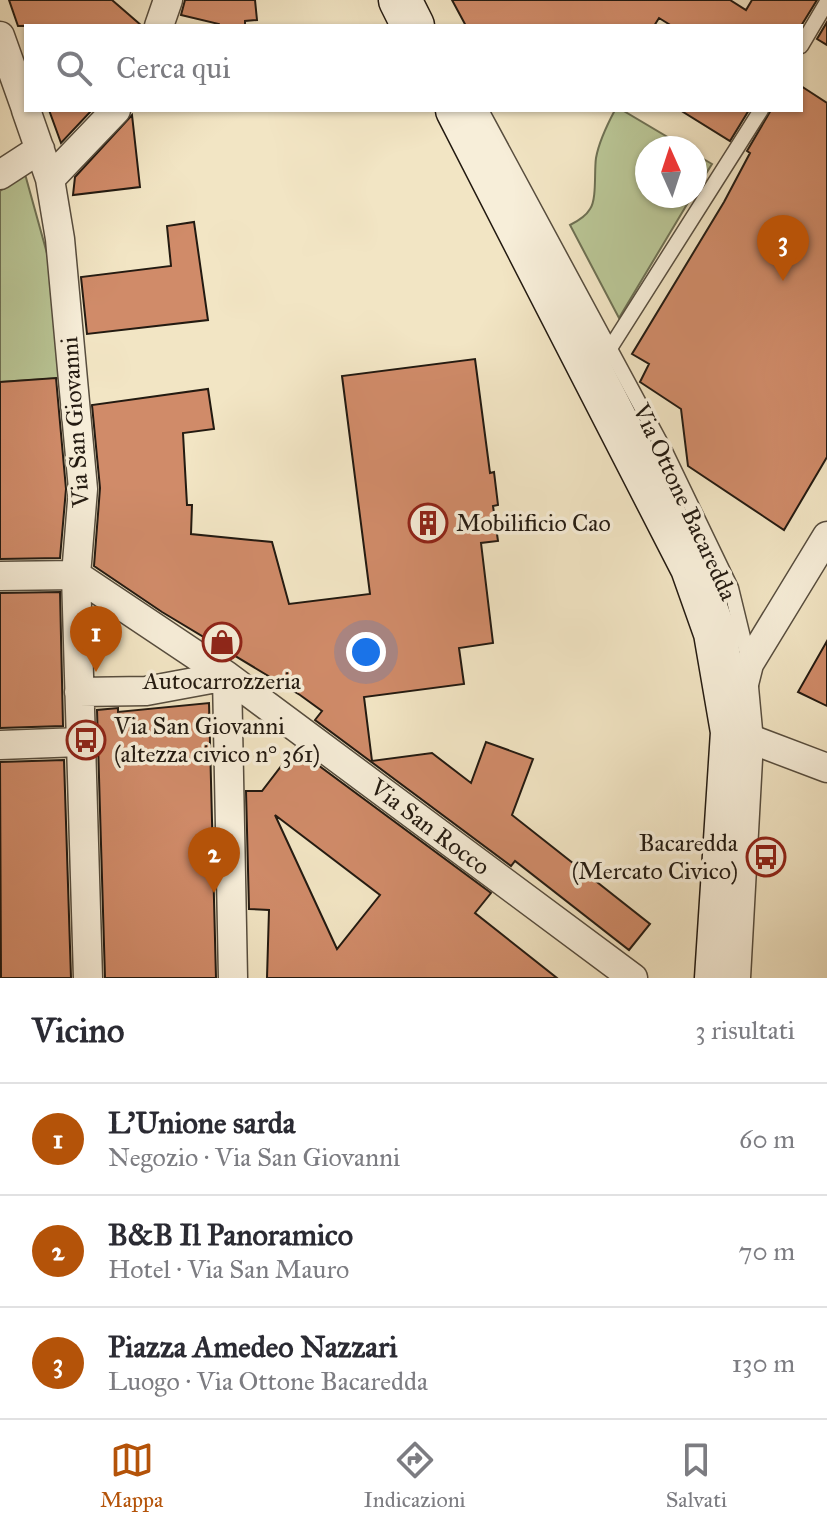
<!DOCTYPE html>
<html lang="it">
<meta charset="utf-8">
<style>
body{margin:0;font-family:"IM FELL Great Primer",serif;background:#f7f7f7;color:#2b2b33}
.compass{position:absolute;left:635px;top:136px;width:72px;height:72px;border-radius:50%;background:#fff;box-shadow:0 2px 6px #0004;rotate:357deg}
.you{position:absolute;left:366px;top:652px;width:28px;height:28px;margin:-20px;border:6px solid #fff;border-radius:50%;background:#1a73e8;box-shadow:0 0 0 12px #1a73e833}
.badge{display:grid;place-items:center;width:52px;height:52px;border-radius:50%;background:#b45309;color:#fff;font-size:26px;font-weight:700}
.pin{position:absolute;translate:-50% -66px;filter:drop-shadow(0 2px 4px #0008)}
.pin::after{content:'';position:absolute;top:42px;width:28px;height:24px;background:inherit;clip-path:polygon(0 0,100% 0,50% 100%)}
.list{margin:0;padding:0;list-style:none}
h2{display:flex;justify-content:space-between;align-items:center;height:104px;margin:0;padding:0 32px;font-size:34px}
h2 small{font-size:26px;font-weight:400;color:#7c7c81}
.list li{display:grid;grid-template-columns:52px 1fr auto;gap:24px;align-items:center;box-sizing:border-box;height:112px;padding:0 32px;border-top:2px solid #e1e1e2}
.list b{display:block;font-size:30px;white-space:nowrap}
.list p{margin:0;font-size:26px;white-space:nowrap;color:#7c7c81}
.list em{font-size:26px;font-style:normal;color:#7c7c81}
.icon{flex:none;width:44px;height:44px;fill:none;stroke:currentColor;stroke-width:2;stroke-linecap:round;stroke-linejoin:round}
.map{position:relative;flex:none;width:827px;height:978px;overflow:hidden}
.search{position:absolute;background:#fff;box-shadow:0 2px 6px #0004;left:24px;right:24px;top:24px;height:88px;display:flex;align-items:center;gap:20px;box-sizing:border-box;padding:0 28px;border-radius:0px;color:#7c7c81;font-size:30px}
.sheet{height:440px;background:#fff}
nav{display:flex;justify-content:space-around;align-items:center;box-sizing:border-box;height:112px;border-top:2px solid #e1e1e2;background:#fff;font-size:22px;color:#7c7c81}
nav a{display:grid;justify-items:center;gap:4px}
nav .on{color:#b45309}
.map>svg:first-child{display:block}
</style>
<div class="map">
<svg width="827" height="978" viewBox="0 0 827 978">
<rect width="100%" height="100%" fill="#f2e5c4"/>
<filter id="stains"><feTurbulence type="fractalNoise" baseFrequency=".0025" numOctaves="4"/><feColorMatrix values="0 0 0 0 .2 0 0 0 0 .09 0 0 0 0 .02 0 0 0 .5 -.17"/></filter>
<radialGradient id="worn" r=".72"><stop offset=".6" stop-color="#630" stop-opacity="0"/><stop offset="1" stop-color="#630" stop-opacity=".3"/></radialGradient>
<!-- green -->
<path fill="#b9c595" stroke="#6e7053" stroke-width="2" d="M615,110h7l64,38h-39v48h45l-73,122 -49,-93c8,-4 16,-9 20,-16 7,-10 4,-37 6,-51 3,-17 11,-33 19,-48z
M695,154l17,10 -17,27z
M25,174l23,83 14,121 -62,4v-191z"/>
<!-- building -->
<path fill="#d08b69" stroke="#231a11" stroke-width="2" fill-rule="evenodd" d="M9,0h103l30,26h-124z
M185,0h70l2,20 -12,1v5h-25l-1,-2 -38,-9z
M452,0h278l16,10 6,-10h65l-16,26h-129l-13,-8 -5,8h-188z
M827,22v23l-10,-6z
M801,86l26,17v354l-43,73 -96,-64 -7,-57 -41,-27 9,-18 -17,-10 92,-152 26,-49 -3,-2 24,-41h30z
M49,110h43l-31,33z
M680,110h69l-19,31z
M132,115l8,72 -67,8 2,-18z
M194,222l14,98 -121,14 -6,-57 90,-11 -4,-40z
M475,359l15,114 4,-1 4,33 -5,1 5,35 -17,2 12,100 -34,5 5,36 -100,13 8,64 60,-8 39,30 15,-41 47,17 -21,56 138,109 -21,26 -114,-89 -4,5 -196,-146 7,-9 -22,-16 -138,-83 -68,-46 6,-78 -8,-83 116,-16 6,40 -31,4 4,72h5l-1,29 81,8 17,62 81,-10 -28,-218z
M56,378l10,111 -6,69 -60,1v-177z
M60,592l3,134 -63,2v-135z
M827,641v65l-29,-14z
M209,703l7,275h-111l-8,-268 21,-2v4z
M295,748l196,145 -16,20 82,65h-290l2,-68 -20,-1 -3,-118h16zM275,815l105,80 -43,54z
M64,760l7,218h-70l-1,-216z"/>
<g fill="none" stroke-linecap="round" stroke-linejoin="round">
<defs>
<path id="lane" d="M801,46l26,-44
M481,110l184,341 66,137 18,74
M607,353l154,-243
M743,978l13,-237 -5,-54"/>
<path id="street" d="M159,26l9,-26
M0,36l26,73
M26,110l24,69 10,60 23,250 -7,86 12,403
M0,175l40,-26
M50,179l66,-69
M827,536l-78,128 -17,68 95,36
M0,576l76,-1 151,101 406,302
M227,676l6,302
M79,692l67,-1 81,-15
M0,745l80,-3"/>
<path id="secondary" d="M400,0l13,26
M457,110l235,458 23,65 17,99 -16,246"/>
</defs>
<!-- lane casing -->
<use href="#lane" stroke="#574d3e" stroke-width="17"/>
<!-- street casing -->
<use href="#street" stroke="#574d3e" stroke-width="31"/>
<!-- secondary casing -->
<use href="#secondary" stroke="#231a11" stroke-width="45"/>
<!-- lane -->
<use href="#lane" stroke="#f7eed9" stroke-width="14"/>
<!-- street -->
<use href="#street" stroke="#f7eed9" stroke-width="28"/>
<!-- secondary -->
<use href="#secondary" stroke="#f7eed9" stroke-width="42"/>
</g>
<!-- icons -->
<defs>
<symbol id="building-ring" viewBox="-11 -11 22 22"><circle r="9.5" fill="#f7eed9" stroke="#8f2418" stroke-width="1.5"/><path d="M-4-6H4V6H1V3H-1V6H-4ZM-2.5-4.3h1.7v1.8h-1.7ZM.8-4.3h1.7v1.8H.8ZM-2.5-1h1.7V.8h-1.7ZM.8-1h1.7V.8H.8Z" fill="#8f2418"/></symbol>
<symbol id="shop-ring" viewBox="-11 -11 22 22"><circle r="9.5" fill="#f7eed9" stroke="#8f2418" stroke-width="1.5"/><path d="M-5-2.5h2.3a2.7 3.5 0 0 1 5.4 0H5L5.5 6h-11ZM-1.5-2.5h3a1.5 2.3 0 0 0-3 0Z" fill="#8f2418"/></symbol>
<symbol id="bus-ring" viewBox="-11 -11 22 22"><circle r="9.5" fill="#f7eed9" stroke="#8f2418" stroke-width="1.5"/><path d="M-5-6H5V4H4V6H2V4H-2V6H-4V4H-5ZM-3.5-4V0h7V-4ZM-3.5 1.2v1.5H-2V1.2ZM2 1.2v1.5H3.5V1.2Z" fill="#8f2418"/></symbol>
</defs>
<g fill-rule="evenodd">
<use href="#building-ring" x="406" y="501" width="44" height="44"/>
<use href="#shop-ring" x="200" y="620" width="44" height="44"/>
<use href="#bus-ring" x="64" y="718" width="44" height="44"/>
<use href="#bus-ring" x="744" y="835" width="44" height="44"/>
</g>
<g text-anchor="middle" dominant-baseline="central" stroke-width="7" stroke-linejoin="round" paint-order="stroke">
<!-- street labels -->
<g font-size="24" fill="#231a11" stroke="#f7eed9">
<text transform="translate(75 422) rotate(-94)">Via San Giovanni</text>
<text transform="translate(685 502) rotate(65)">Via Ottone Bacaredda</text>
<text transform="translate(430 827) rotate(37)">Via San Rocco</text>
</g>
<!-- poi labels -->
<g font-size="24" fill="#231a11" stroke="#f7eed9" text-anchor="start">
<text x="456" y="523">Mobilificio Cao</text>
<text x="222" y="681" text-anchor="middle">Autocarrozzeria</text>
<text x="114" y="726">Via San Giovanni<tspan x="114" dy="28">(altezza civico n° 361)</tspan></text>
<text x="738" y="843" text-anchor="end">Bacaredda<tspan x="738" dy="28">(Mercato Civico)</tspan></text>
</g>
</g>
<rect width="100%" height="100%" filter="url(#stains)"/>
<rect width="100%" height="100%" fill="url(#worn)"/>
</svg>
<svg class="compass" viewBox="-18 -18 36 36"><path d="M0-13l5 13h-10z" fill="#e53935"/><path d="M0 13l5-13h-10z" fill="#7c7c81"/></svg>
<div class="you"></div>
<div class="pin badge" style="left:96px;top:672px">1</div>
<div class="pin badge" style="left:214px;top:893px">2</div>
<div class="pin badge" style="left:783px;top:281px">3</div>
<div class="search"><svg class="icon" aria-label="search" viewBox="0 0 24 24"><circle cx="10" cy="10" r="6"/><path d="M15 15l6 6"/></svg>Cerca qui</div>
</div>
<section class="sheet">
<h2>Vicino<small>3 risultati</small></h2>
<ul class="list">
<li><span class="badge">1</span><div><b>L'Unione sarda</b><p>Negozio · Via San Giovanni</p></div><em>60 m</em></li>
<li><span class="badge">2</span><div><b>B&amp;B Il Panoramico</b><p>Hotel · Via San Mauro</p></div><em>70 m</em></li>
<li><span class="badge">3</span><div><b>Piazza Amedeo Nazzari</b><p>Luogo · Via Ottone Bacaredda</p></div><em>130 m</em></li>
</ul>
</section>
<nav>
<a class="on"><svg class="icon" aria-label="map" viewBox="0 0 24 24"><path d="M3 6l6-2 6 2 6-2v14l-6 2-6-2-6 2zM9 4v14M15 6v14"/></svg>Mappa</a>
<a><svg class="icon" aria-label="directions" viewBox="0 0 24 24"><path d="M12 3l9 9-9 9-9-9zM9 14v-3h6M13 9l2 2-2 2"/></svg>Indicazioni</a>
<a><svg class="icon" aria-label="saved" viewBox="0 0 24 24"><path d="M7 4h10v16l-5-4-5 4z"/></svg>Salvati</a>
</nav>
